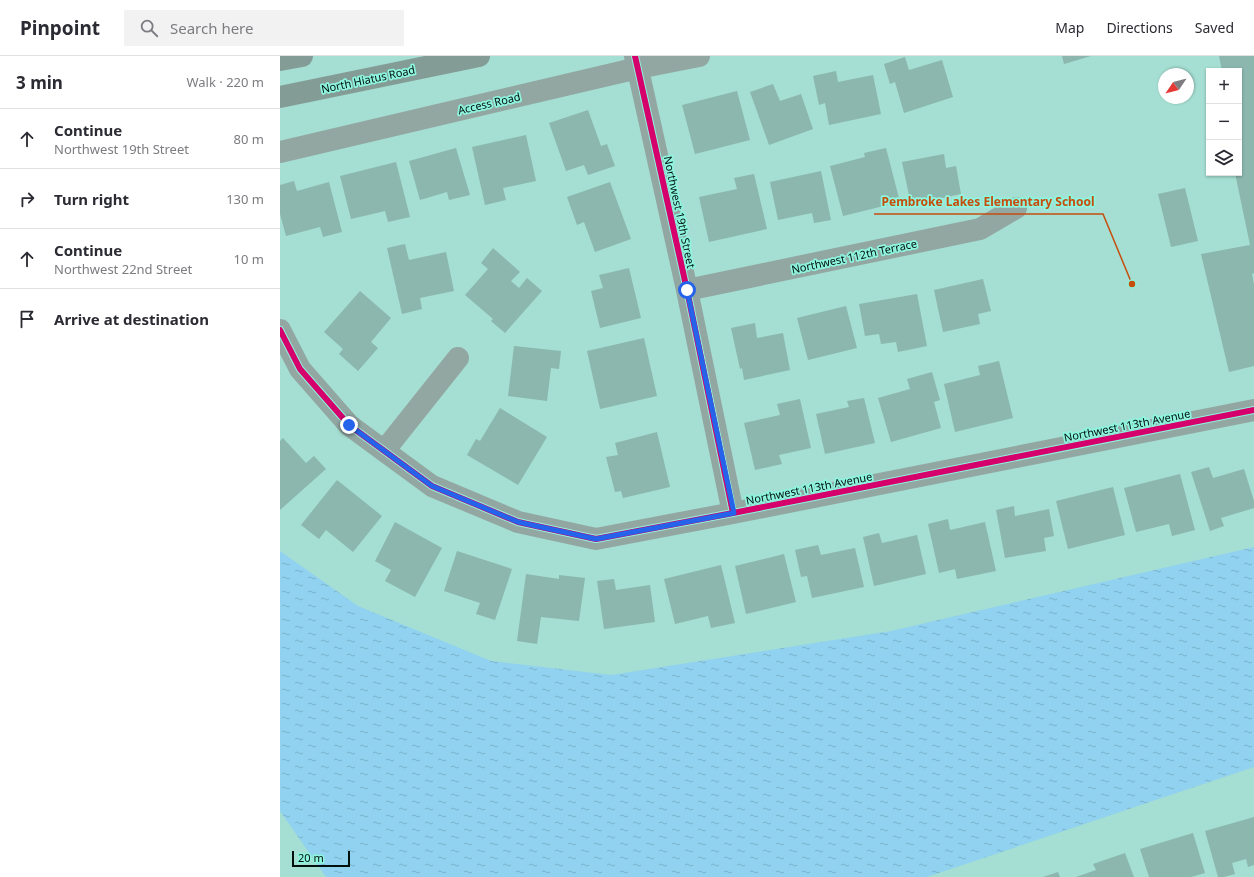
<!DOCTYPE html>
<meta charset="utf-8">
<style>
body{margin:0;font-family:"Noto Sans",sans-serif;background:#f2f2f3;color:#2b2b33}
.controls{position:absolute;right:12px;top:12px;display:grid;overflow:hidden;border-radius:0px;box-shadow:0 1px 3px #0004}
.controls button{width:36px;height:36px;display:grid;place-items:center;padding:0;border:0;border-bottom:1px solid #e1e1e2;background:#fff;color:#2b2b33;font:20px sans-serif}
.compass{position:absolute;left:878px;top:12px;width:36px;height:36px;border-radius:50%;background:#fff;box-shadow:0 1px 3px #0004;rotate:235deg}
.scale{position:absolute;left:12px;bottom:10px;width:58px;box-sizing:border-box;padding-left:4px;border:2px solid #00100c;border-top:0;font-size:11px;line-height:14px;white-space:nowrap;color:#00100c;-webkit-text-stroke:3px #8ef5df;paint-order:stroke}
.stop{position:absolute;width:12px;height:12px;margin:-9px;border:3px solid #2563eb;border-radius:50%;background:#fff}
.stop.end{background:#2563eb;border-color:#fff;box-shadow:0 1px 4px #0008}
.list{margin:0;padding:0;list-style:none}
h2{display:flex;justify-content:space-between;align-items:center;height:52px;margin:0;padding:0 16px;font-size:17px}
h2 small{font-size:13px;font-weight:400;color:#7c7c81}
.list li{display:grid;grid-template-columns:26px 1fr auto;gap:12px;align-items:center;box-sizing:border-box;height:60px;padding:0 16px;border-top:1px solid #e1e1e2}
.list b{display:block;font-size:15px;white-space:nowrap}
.list p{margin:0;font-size:13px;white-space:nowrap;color:#7c7c81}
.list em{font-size:13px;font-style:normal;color:#7c7c81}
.icon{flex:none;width:22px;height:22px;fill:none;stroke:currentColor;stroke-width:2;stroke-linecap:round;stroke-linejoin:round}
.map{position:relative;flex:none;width:974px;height:821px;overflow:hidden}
header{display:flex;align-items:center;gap:24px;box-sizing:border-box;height:56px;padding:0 20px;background:#fff;border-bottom:1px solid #e1e1e2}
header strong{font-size:19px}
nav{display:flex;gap:22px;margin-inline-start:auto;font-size:14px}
.search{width:280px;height:36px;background:#f2f2f3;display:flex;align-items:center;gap:10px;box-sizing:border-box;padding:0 14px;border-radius:0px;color:#7c7c81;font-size:15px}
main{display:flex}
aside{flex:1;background:#fff}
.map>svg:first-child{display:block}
</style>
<header>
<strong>Pinpoint</strong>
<div class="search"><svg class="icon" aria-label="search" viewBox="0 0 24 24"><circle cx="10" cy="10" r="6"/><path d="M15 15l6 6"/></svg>Search here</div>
<nav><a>Map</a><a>Directions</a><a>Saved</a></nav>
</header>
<main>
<aside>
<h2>3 min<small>Walk · 220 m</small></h2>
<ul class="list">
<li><svg class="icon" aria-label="ahead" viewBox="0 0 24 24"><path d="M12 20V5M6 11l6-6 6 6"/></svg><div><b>Continue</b><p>Northwest 19th Street</p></div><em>80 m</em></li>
<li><svg class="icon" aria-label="right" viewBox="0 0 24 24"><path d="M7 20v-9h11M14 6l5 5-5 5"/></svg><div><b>Turn right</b></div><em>130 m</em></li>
<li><svg class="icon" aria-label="ahead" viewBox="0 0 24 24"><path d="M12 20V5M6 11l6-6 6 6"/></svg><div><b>Continue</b><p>Northwest 22nd Street</p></div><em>10 m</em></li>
<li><svg class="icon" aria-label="arrive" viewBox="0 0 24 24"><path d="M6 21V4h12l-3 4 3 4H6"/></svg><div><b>Arrive at destination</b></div></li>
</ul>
</aside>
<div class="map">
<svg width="974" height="821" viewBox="0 0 974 821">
<defs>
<pattern id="water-ripples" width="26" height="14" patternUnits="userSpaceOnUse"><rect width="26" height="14" fill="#90d2ef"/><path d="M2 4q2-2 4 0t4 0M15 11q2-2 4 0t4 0" fill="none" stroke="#7ab3cc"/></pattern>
</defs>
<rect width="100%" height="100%" fill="#a5ded2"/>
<!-- water -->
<path fill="url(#water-ripples)" d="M974,491v220l-327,110h-601l-46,-66v-260l78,55 133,55 120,14 280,-44z"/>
<!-- building -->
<path fill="#8bb7ae" d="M782,0h29l-27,8z
M939,0h35v217l-2,1 2,11v81l-25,6 -28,-118 49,-9 -15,-72h4v-102h-17z
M625,1l4,13 33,-10 11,37 -49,16 -9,-31 -5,2 -6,-20z
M556,15l2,11 35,-7 8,39 -52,11 -4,-22 -6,2 -6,-29z
M493,28l7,17 21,-7 12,35 -44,16 -19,-53z
M457,35l13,49 -55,14 -13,-49z
M308,54l13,36 6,-2 8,22 -27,9 -4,-10 -18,6 -17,-48z
M246,79l10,46 -33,7 3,12 -21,5 -13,-58z
M176,92l14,47 -21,5 -2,-8 -27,8 -11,-39z
M606,92l14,54 -57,14 -13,-50 35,-9 -1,-4z
M664,98l2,14 10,-2 5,28 -50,11 -9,-43z
M116,106l14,55 -22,5 -3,-11 -34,8 -11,-43z
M541,115l10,49 -17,3 -2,-10 -34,7 -8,-38z
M474,118l13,55 -58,13 -10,-45 38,-8 -3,-11z
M14,125l3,10 32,-9 13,50 -19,5 -3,-10 -34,9 -6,-22v-29z
M330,126l21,57 -36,13 -11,-30 -7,3 -10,-28z
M905,132l13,53 -27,6 -13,-53z
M125,188l4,16 37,-8 8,39 -34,7 2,11 -20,5 -15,-66z
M213,192l27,24 -9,9 8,7 8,-10 15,13 -37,42 -14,-12 2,-2 -28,-24 23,-26 -7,-6z
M349,212l12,50 -41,10 -9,-37 12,-3 -4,-13z
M703,223l8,32 -13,3 2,10 -37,8 -9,-42z
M80,235l31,27 -20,24 7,6 -20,23 -19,-17 4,-5 -19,-17z
M637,238l10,52 -29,6 -2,-10 -15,2 -2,-10 -14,2 -6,-32z
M566,250l11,42 -49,12 -11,-42z
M475,267l2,15 26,-5 7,37 -46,10 -2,-12 -2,1 -9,-41z
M364,282l13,58 -57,13 -13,-58z
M234,290l47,5 -2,18 -8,-1 -4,33 -39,-5z
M719,305l14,57 -58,14 -11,-48 36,-9 -2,-9z
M652,316l8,28 -6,2 7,26 -50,14 -13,-44 32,-9 -3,-10z
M584,342l11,45 -50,11 -9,-40 33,-7 -2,-6z
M520,343l11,49 -32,7 3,9 -27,6 -11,-47 36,-8 -3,-11z
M220,352l47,29 -29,48 -51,-30 9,-16 4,2z
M377,376l13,55 -47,11 -2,-7 -6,1 -9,-35 12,-2 -3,-12z
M3,382l23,25 8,-7 12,13 -46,41v-69z
M929,411l4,11 31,-9 10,32v7l-33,10 3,8 -14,5 -19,-59z
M900,418l15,56 -23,6 -3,-12 -33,8 -12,-44z
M57,424l45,36 -29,36 -27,-22 -7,9 -18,-14z
M833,431l12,48 -57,14 -12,-48z
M734,450l1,10 34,-7 5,27 -10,2 2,13 -41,7 -9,-48z
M668,463l2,11 35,-8 11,49 -39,8 -2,-10 -16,4 -11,-49z
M115,466l47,26 -27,49 -30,-16 6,-11 -16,-9z
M599,477l3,10 35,-8 9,39 -52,12 -11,-49z
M538,489l3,10 34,-7 9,39 -52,11 -5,-22 -6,1 -6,-27z
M177,495l55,18 -17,51 -19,-6 4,-11 -36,-12z
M504,498l12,48 -50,12 -11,-48z
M441,509l14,58 -24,5 -3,-12 -33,8 -11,-45z
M246,518l33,5v-4l26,3 -6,43 -38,-4 -4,27 -20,-3z
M334,523l2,11 34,-5 5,37 -51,7 -7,-48z
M974,761v48l-6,2 -2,-8 -14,4 3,11 -11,3h-6l-13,-46z
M913,777l12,40 -14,4h-42l-9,-28z
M845,797l9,24h-58l20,-7 -3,-6z
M778,816l2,5h-17z"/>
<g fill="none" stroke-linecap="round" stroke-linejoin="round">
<!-- street -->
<path stroke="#92a7a2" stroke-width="22" d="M355,0l52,234 46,223
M0,96l358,-84 61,-12
M407,234l293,-61 36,-21
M0,274l20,39 49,56 83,61 86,36 78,17 137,-26 521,-103
M104,395l74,-93"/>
<!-- secondary -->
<path stroke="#849c96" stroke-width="22" d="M0,4l22,-4
M0,41l199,-41"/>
<defs>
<path id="cycleway" d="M355,0l52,234 46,223
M0,274l20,39 49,56 83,61 86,36 78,17 137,-26 521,-103"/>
</defs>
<!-- cycleway casing -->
<use href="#cycleway" stroke="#8ef5df" stroke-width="8"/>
<!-- cycleway -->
<use href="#cycleway" stroke="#d6006c" stroke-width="6"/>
</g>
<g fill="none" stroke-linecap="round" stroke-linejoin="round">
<!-- route -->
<path stroke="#2563eb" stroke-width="5" d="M69,369l83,61 86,36 78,17 138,-26 -47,-223"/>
</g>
<g text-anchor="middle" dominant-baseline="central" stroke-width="3.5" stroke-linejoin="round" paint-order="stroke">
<!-- street labels -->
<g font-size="11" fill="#00100c" stroke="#8ef5df">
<text transform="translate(88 23) rotate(-12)">North Hiatus Road</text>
<text transform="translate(209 47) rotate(-13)">Access Road</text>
<text transform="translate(400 156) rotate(78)">Northwest 19th Street</text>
<text transform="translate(574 200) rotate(-12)">Northwest 112th Terrace</text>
<text transform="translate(847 369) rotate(-11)">Northwest 113th Avenue</text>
<text transform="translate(529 432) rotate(-11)">Northwest 113th Avenue</text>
</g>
</g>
<!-- callouts -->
<path fill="none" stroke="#c54e0c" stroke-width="1.5" d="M852 228L823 158H594"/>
<circle fill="#c54e0c" stroke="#8ef5df" stroke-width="1.5" cx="852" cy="228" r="4"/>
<g font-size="12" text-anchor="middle" font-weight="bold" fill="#c54e0c" stroke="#8ef5df" stroke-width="3.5" stroke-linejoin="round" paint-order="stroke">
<text x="708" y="150">Pembroke Lakes Elementary School</text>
</g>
</svg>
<div class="controls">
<button>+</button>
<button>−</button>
<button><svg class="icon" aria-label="layers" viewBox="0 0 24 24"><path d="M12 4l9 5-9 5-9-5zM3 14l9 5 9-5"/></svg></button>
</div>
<svg class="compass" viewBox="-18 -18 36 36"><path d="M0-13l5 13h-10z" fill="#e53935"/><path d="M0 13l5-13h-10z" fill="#7c7c81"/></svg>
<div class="scale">20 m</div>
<div class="stop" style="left:407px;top:234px"></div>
<div class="stop end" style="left:69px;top:369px"></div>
</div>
</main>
